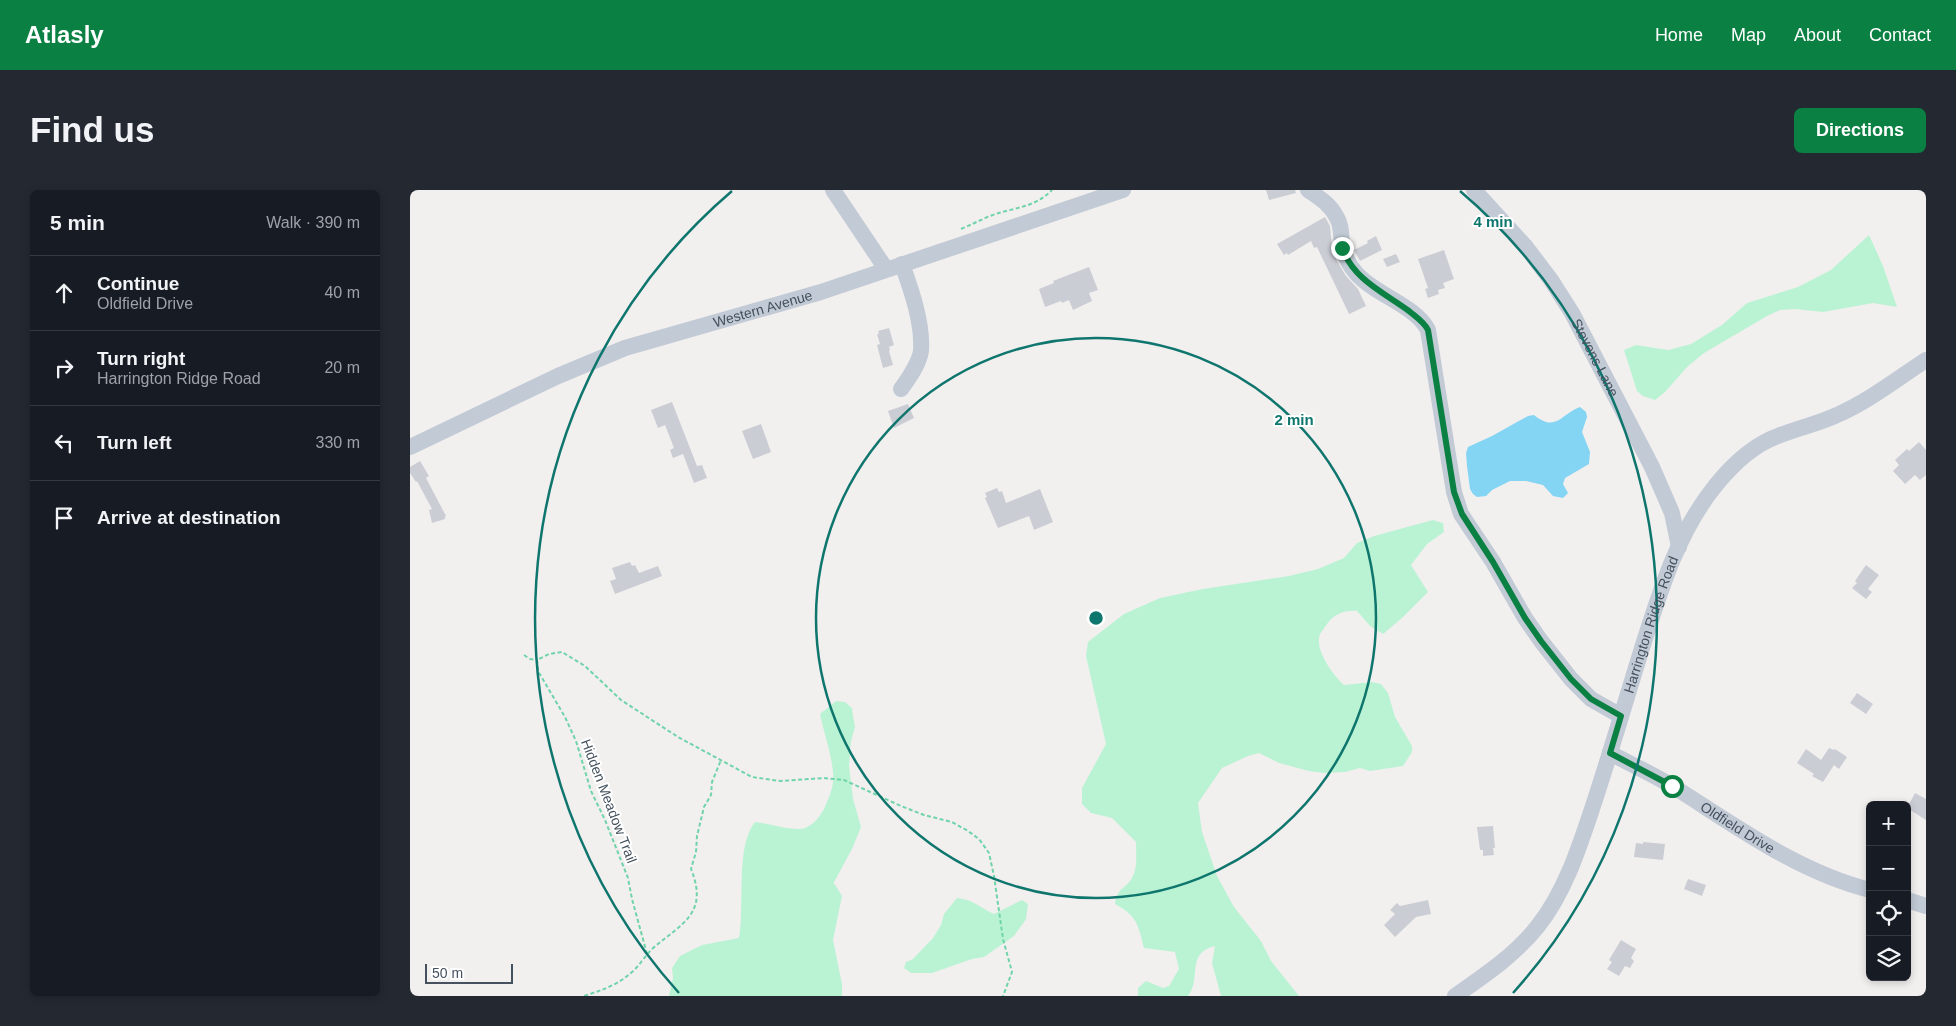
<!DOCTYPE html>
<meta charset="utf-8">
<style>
body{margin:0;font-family:Helvetica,sans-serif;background:#242831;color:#f1f3f6}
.controls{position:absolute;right:15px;bottom:15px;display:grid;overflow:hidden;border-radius:8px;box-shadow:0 2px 8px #0003}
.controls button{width:45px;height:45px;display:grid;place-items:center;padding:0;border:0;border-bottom:1px solid #363941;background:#171b24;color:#f1f3f6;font:25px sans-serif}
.scale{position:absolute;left:15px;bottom:12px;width:88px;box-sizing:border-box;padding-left:5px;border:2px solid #45515e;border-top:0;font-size:14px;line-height:18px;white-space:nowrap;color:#45515e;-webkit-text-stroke:4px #fff;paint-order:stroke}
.stop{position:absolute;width:15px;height:15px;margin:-11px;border:4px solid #0b8043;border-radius:50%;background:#fff}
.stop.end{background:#0b8043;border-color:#fff;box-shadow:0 1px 5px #0008}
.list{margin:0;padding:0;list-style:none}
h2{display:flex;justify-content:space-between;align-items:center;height:65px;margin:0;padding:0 20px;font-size:21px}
h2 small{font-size:16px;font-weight:400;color:#9ea1a6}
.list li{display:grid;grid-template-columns:32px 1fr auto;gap:15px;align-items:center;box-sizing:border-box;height:75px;padding:0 20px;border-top:1px solid #363941}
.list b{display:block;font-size:19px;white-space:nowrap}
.list p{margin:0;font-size:16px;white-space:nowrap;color:#9ea1a6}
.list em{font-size:16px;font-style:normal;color:#9ea1a6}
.icon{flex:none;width:28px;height:28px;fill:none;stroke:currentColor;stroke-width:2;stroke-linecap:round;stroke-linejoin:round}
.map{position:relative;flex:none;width:1516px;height:806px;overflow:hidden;border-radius:8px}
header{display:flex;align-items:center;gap:30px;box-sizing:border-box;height:70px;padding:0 25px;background:#0b8043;color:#fff}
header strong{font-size:24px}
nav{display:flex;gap:28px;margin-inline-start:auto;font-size:18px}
.intro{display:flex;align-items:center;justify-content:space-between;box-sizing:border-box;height:120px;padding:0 30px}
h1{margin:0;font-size:35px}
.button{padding:12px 22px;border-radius:8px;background:#0b8043;color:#fff;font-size:18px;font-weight:700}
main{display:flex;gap:30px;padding:0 30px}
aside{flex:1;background:#171b24;border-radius:8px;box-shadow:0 2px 8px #0003}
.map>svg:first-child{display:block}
</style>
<header>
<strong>Atlasly</strong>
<nav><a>Home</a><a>Map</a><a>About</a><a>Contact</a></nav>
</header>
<div class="intro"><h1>Find us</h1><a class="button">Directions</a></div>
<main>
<aside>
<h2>5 min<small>Walk · 390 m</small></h2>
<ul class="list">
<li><svg class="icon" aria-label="ahead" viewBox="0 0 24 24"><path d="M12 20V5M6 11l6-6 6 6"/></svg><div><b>Continue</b><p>Oldfield Drive</p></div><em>40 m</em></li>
<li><svg class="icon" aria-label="right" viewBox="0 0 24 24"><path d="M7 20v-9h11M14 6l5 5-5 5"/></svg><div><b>Turn right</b><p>Harrington Ridge Road</p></div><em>20 m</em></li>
<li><svg class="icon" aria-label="left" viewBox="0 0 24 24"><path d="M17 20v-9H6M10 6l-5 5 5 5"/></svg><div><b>Turn left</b></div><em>330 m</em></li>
<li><svg class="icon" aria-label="arrive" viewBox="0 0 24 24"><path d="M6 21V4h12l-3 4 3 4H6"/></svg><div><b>Arrive at destination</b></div></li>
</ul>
</aside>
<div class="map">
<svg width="1516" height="806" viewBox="0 0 1516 806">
<rect width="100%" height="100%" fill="#f2efef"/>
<!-- green -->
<path fill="#baf3d4" d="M1459,45l14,31 14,41 -24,-4 -50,9 -28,-3 -15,1 -13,6 -63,37 -17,14 -22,25 -10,8 -12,-4 -6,-5 -13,-41 12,-5 32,5 23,-6 31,-19 25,-22 51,-16 33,-17z
M1023,330l10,3 1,9 -17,12 -16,21 17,27 -26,26 -19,16 -13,-8 -13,-15c-12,-1 -23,3 -30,13 -2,3 -5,7 -7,10 -6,15 13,41 24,51l28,-3 9,2 7,9 7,24 17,29v6l-9,14 -33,5 -10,-3 -15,4 -21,1 -15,-2 -30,-8 -20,-10 -11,3 -26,12 -24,35 4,29 15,44 17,31 27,34 10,20 28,35h-78l-9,-33 3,-17c-30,7 -13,33 -27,50h-50v-8l8,-7 17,7 6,-2 10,-17 -4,-17 -31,-4c-6,-24 -7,-32 -29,-44 3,-18 10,-14 17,-26 6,-11 4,-24 4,-36l-24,-24 -21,-5 -9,-9v-16l24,-44 -20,-88 2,-14 36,-28 36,-16 43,-9 86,-13 29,-7 26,-11 13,-15 17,-7z
M426,511l9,1 7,6 1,8 2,11 -4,14 -2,25 4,33 8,28 -9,22 -19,35 1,-1 8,13 -9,44 9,44v12h-173l4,-18 -1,-10 8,-12 22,-11 37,-7c6,-33 -4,-91 16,-116 13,1 39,10 50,6 10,-4 14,-11 19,-19 3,-7 8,-18 9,-26 2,-19 -9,-49 -13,-69z
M547,708c17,2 22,9 37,16l28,-14 6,4 -2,15 -12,17 -30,21 -12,2 -40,14h-21l-7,-5 2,-6 7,-3 20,-21 8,-13 3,-11z"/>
<!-- water -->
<path fill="#84d4f3" d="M1170,217l6,5 1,5 -5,15 8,20 -1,12 -24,14 -2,6 5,9 -5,5 -10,-2 -10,-11 -17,-4h-16l-18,9 -6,6 -9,1 -4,-3 -3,-5 -3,-23 -1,-13 2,-6 24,-11 36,-20 6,-1c22,18 27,-1 46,-8z"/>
<!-- building -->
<path fill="#cbcdd5" d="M856,0h29l1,3 -27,7z
M915,27l5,9 2,22 5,13 9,15 12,13 8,17 -17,8 -32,-67 -3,1 -3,-7 -23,14 -1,-2 -3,2 -7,-11z
M966,46l6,14 -22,11 -6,-11 14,-7 -1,-2z
M1034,60l10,29 -11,4 2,5 -7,2 1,4 -11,4 -3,-9 3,-1 -10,-29z
M986,64l4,8 -13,5 -4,-8z
M679,77l9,23 -9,3 3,8 -19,9 -4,-10 -7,3 -1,-2 -16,6 -6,-18 15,-6 -1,-2z
M479,138l5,17 -5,2 1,3 -1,1 4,14 -10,3 -6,-23 3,-1 -3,-10h2l-1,-3z
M262,212l25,64 5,-1 5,13 -13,5 -11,-29 -10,4 -3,-8 4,-2 -9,-23 -7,3 -7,-18z
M498,214l6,14 -20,10 -6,-17z
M351,234l10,28 -18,7 -11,-28z
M1509,252l7,8v25l-6,5 -5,-5 -10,9 -12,-13 6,-6 -4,-5 12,-11 2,2z
M10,271l9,15 -3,2 20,38 -1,1v2l-13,4 -3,-13 3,-1 -15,-28 -1,1 -6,-9v-6z
M587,298l2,4 3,-1 4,12 34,-14 13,33 -19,8 -5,-14 -31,12 -13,-30 2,-1 -2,-4z
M220,372l2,4 3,-1 4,8 19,-7 4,10 -47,18 -5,-13 6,-2 -4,-11z
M1456,375l13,10 -11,14 4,3 -6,7 -14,-11 5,-5 -2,-2z
M1447,503l16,11 -7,10 -16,-11z
M1419,558l5,2 1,-1 12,8 -8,12 -5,-4 -11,17 -11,-6 2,-2 -17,-11 9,-14 15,11z
M1505,603l11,6v21l-19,-12z
M1083,636l2,22h-2l1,7 -11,1v-6h-3l-3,-23z
M1233,652l22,2 -2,16 -29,-3 2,-14 7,1z
M1278,689l18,6 -4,11 -18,-7z
M1018,710l3,14 -15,3 -21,20 -11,-12 11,-11 -5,-4 7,-7 3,3z
M1211,750l15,9 -5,9 3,3 -4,7 -5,-2 -6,10 -12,-7 5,-7 -3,-2z"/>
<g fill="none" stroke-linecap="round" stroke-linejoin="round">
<!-- path -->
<path stroke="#6fd4a9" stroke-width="2" stroke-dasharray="4 2.5" stroke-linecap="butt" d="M551,39c10,-4 19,-9 29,-13 23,-9 43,-7 62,-26
M114,465l6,4 7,1
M237,764l-15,-55 -4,-21 -23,-58 -14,-29 -15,-50 -11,-24 -27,-46 -1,-11 12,-6 13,-2 23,14 36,34 57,37 74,40 28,4 44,-3 20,2 57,26 23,9 28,7 16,9 11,8 10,14 5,23 9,63 9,33 -9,24
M174,806c18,-6 34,-11 48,-24 8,-7 13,-16 20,-23 30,-26 57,-35 39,-80l5,-17 1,-16 7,-29 7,-12 1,-13 9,-22"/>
<!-- minor -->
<g stroke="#c1cad5" stroke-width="16">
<path d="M423,0l53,79"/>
<path d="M898,0c10,7 22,14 28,26 6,9 5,19 6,30 2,9 8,20 14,27 19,22 59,32 72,57l26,162 7,22 32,48 32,56 16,23 30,38 20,20 30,17"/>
<path id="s1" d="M1064,0l52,57 25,33 21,33 80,154 20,46 7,34"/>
<path d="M491,199c8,-11 18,-25 20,-38 2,-28 -10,-62 -19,-87"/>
<path id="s2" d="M0,257l148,-71 67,-28 196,-56 302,-102"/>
<path id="s3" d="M1200,563c21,11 44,22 64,34 62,39 124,85 196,103"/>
<path d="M1497,710l19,6"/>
<path id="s4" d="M1045,806c30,-21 60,-41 83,-70 26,-33 40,-75 53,-114 18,-54 34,-109 51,-164 18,-56 36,-117 74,-163 17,-21 37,-40 62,-49 19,-8 40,-12 59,-21 32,-14 60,-36 89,-55"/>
</g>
</g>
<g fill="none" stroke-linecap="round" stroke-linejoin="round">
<!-- route -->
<path stroke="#0b8043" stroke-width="6" d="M932,58c12,32 41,44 67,63 7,6 15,11 19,19l26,162 8,22 31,48 32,56 16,23 30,38 20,20 30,17 -11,37 62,33"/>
</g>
<!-- distance rings -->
<g fill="none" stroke="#0f766e" stroke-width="2.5">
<circle cx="686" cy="428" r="280"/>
<path d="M269 803A561 561 0 0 1 322 1M1050 1A561 561 0 0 1 1103 803"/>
</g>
<g text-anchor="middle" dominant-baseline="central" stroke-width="4" stroke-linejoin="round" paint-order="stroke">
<!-- street labels -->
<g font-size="14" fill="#45515e" stroke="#fff">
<text stroke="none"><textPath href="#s2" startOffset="380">Western Avenue</textPath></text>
<text stroke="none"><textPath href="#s1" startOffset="208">Stevens Lane</textPath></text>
<text stroke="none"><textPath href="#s4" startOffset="432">Harrington Ridge Road</textPath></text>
<text transform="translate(199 611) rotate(69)">Hidden Meadow Trail</text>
<text stroke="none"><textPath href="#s3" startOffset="148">Oldfield Drive</textPath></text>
</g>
</g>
<circle cx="686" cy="428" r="8" fill="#0f766e" stroke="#fff" stroke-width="2.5"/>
<g font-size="15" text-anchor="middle" font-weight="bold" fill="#0f766e" stroke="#fff" stroke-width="4" stroke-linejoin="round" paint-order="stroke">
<text x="1083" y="37">4 min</text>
<text x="884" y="235">2 min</text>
</g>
</svg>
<div class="controls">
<button>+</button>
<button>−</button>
<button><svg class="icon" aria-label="locate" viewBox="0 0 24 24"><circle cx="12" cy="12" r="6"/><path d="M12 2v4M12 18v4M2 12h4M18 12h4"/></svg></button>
<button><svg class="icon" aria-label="layers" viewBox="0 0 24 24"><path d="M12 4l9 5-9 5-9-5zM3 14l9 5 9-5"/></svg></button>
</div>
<div class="scale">50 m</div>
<div class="stop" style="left:1262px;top:596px"></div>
<div class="stop end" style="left:932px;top:58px"></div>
</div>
</main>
